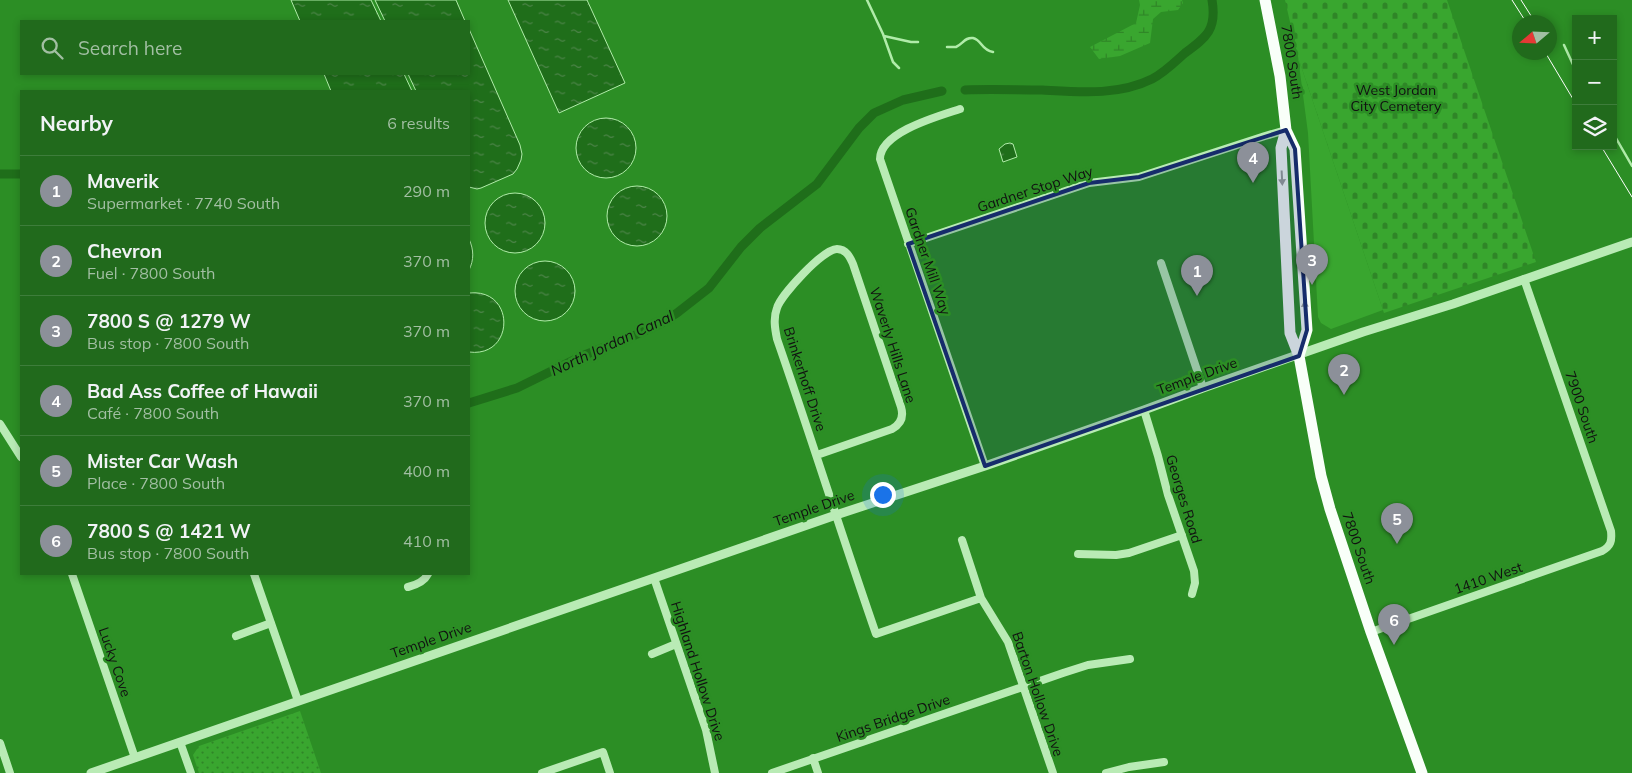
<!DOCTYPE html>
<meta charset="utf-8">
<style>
body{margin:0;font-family:Mulish,sans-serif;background:#296f25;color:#f1f3f6}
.controls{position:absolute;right:15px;top:15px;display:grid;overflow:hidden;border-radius:0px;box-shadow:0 2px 8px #0003}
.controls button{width:45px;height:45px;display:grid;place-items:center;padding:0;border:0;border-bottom:1px solid #3e7d3b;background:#216a1c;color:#f1f3f6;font:25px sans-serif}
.compass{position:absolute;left:1512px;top:15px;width:45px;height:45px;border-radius:50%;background:#216a1c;box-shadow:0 2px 8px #0003;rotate:251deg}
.you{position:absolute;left:882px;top:494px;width:18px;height:18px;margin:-12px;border:4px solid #fff;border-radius:50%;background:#1a73e8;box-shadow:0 0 0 8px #1a73e833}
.badge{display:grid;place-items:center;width:32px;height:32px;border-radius:50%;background:#8c9099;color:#fff;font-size:16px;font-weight:700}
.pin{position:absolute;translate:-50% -41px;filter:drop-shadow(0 1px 2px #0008)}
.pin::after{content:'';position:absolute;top:26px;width:18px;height:15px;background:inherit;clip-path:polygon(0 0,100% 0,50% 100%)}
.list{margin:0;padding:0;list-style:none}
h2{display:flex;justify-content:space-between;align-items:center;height:65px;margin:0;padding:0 20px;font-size:21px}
h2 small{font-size:16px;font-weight:400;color:#a2bfa3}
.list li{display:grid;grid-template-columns:32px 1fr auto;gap:15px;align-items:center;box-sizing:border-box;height:70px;padding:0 20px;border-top:1px solid #3e7d3b}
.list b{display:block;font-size:19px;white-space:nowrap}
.list p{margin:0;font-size:16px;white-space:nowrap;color:#a2bfa3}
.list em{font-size:16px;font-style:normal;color:#a2bfa3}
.icon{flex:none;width:28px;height:28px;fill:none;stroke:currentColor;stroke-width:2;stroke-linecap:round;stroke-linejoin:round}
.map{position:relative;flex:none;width:1632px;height:773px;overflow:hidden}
.search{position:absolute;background:#216a1c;box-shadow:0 2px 8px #0003;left:20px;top:20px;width:450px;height:55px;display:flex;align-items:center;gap:12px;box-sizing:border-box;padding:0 18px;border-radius:0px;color:#a2bfa3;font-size:19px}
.panel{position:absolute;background:#216a1c;box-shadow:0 2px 8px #0003;left:20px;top:90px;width:450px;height:485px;border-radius:0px}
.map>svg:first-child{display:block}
</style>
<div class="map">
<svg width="1632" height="773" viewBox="0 0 1632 773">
<defs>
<pattern id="grass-dots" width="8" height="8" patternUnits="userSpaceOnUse" patternTransform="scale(1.25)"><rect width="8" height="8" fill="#39a62f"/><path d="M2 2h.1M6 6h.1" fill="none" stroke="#2f8627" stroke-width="1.8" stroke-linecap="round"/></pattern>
<pattern id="wetland-marsh" width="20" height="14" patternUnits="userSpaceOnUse" patternTransform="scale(1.25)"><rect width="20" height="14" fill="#39a62f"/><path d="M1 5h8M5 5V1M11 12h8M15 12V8" fill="none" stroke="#2f8627"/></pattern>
<pattern id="cemetery-stones" width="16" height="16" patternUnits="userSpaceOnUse" patternTransform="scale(1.25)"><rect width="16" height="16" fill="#39a62f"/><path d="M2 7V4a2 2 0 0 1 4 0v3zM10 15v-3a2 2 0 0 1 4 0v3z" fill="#2f8627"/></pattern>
<pattern id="water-ripples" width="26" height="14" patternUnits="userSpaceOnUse" patternTransform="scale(1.25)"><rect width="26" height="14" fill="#1f6e1a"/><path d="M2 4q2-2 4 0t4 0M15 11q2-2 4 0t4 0" fill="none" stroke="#4d8449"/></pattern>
</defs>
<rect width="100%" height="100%" fill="#2c8e25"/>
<!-- grass -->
<path fill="url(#grass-dots)" d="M300,711l21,62h-122l-6,-18 6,-9z"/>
<!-- wetland -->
<path fill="url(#wetland-marsh)" d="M1139,0h43l1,3 -5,7 -17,2 -8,7 -3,24 -30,13 -21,3 -9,-12 46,-24 4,-18z"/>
<!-- cemetery -->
<path fill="url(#cemetery-stones)" d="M1285,0h162l89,262 -152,51 -86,-256z"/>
<!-- park -->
<path fill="#39a62f" d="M1298,57l85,253 -52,19 -10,-6 -3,-6 -10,-184z"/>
<!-- water -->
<path fill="url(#water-ripples)" stroke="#b0eca9" d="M291,0h80l10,21h-81z
M375,0h81l9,21h-80z
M508,0h79l38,83 -66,30z
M469,29l51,116 2,9 -1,6 -4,9 -4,5 -32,14 -4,1 -8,-2v-96h-53l-8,-17h61z
M324,74h80l8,17h-81z
M576 148a30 30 0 1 1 60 0a30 30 0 1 1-60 0Z
M1010,143l3,1 4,13 -14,5 -4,-13 6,-5z
M607 216a30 30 0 1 1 60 0a30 30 0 1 1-60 0Z
M485 223a30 30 0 1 1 60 0a30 30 0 1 1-60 0Z
M469,239c5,11 5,21 0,31z
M515 291a30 30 0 1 1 60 0a30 30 0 1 1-60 0Z
M469,293c47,-5 46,65 0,59z"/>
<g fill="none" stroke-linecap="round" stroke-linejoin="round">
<!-- stream -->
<path stroke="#b0eca9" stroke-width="2.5" d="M867,0l16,34 10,28 6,6
M884,36l27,6h7
M1564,45l12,26
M947,47c1,0 8,0 9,0 7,-3 9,-10 17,-9 9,2 8,12 20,14
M1613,133l19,33"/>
<!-- canal -->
<path stroke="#1f6e1a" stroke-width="9" d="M965,90c26,-1 51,0 77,0 36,2 76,6 110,-11 12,-6 23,-17 33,-26 22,-16 32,-24 27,-53
M0,174h21
M469,403l48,-15 65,-32 51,-20 27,-12 17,-11 32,-25 32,-41 19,-19 57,-44 42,-56 15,-15 29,-13 39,-9"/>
<!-- minor -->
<path stroke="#b9ebb5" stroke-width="8" d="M960,109c-21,7 -80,23 -80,50l105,307
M908,244l181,-61 50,-6 126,-41 21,-6
M1161,263l42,125
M1144,410l14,46 10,39 26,76 1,12 -3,11
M0,424l21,33
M817,455l75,-26c9,-5 12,-12 9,-22l-48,-143c-3,-7 -7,-15 -16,-15 -14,0 -56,46 -60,59 -4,10 -2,21 0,31 34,98 65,197 99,295l105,-36
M962,540l19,58 27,44 45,131
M1078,554l38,1 13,-2 53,-18
M72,574l63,184
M254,574l44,127
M654,578l52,152 9,43
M408,587c8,-2 16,-5 20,-13
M1371,632l231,-81c9,-5 10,-10 9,-20l-87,-252
M236,636l35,-13
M652,654l24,-10
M180,742l11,31
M0,743l10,30
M813,758l5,15
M542,773l61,-21 7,21
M772,773l291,-100 25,-8 42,-6
M1106,773l23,-6 35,-5"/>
<!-- tertiary -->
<path stroke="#b9ebb5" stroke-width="9" d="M91,773l745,-258 149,-49 159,-56 59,-22 160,-56 90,-28 179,-62"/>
<!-- primary -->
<path stroke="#f9fff9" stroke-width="11" d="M1265,0l15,76 6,54 9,19 12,181 -8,26
M1286,130l-5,18 9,185 9,23 22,120 9,33 41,123 51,141"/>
<!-- tram -->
<path stroke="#fff" stroke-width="1" d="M1512,0l14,22
M1521,0l14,22
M1545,52l31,52
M1601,146l31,51"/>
</g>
<!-- one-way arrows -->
<defs><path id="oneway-solid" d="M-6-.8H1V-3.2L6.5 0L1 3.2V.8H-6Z" transform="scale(1.25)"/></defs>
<g fill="#9ca09c">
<use href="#oneway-solid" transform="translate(1282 178) rotate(87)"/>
<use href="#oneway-solid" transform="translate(1305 308) rotate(-94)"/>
</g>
<!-- marked area -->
<path fill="#162c6b" fill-opacity="0.2" stroke="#162c6b" stroke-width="4" stroke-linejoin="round" d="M1286,130l9,19 12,181 -8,26 -314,110 -77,-222 181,-61 50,-6z"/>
<g text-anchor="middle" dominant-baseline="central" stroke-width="5" stroke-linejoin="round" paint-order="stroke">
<!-- street labels -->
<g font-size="14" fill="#111" stroke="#2c8e25">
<text transform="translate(1292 62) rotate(81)">7800 South</text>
<text transform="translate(1035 189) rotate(-18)">Gardner Stop Way</text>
<text transform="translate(928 261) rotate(71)">Gardner Mill Way</text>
<text transform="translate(893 345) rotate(72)">Waverly Hills Lane</text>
<text transform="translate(1197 376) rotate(-20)">Temple Drive</text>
<text transform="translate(805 379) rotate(72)">Brinkerhoff Drive</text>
<text transform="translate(1582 407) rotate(71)">7900 South</text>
<text transform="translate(1184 499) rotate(73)">Georges Road</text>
<text transform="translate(814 508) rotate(-19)">Temple Drive</text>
<text transform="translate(1359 548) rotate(71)">7800 South</text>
<text transform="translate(1488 578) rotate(-19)">1410 West</text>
<text transform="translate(431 640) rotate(-19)">Temple Drive</text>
<text transform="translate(115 662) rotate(71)">Lucky Cove</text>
<text transform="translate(698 671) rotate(72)">Highland Hollow Drive</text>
<text transform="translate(1038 694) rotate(71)">Barton Hollow Drive</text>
<text transform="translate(893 718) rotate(-19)">Kings Bridge Drive</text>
</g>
<!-- park labels -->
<g font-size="14" fill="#111" stroke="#2c8e25">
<text x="1396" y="90">West Jordan<tspan x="1396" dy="16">City Cemetery</tspan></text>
</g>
<!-- water labels -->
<g font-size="15" font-style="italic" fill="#111" stroke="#2c8e25">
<text transform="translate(612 343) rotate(-25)">North Jordan Canal</text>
</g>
</g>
</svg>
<div class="controls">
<button>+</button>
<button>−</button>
<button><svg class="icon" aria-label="layers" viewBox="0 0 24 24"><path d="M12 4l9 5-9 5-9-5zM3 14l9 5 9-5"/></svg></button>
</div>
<svg class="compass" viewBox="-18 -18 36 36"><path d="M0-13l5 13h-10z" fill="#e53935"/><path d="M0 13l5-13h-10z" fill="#a2bfa3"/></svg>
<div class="you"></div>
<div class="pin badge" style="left:1197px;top:296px">1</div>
<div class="pin badge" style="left:1344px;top:395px">2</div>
<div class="pin badge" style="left:1312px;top:285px">3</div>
<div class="pin badge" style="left:1253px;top:183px">4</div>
<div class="pin badge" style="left:1397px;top:544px">5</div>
<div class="pin badge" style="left:1394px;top:645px">6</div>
<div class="search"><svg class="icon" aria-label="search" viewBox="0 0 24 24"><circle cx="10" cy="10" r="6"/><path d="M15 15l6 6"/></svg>Search here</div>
<section class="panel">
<h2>Nearby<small>6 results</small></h2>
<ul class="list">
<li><span class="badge">1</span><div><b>Maverik</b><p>Supermarket · 7740 South</p></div><em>290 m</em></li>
<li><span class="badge">2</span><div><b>Chevron</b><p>Fuel · 7800 South</p></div><em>370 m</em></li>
<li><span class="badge">3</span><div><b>7800 S @ 1279 W</b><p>Bus stop · 7800 South</p></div><em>370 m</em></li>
<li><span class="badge">4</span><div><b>Bad Ass Coffee of Hawaii</b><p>Café · 7800 South</p></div><em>370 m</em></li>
<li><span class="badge">5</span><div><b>Mister Car Wash</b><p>Place · 7800 South</p></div><em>400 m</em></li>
<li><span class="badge">6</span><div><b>7800 S @ 1421 W</b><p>Bus stop · 7800 South</p></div><em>410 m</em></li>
</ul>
</section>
</div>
